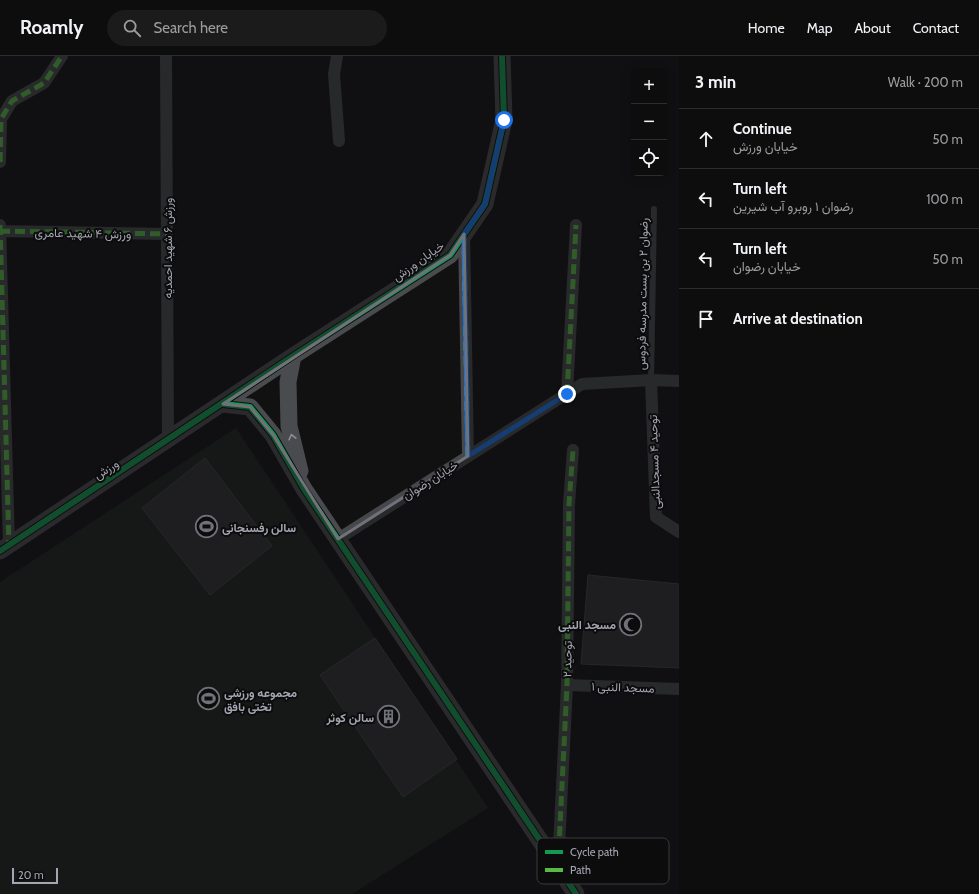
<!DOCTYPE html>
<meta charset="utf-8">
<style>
body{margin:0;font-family:Cabin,Vazirmatn,sans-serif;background:#1b1b1c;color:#f1f3f6}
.controls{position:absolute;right:12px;top:12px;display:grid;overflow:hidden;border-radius:6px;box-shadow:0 2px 10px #0003}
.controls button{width:36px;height:36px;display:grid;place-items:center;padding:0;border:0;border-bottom:1px solid #2d2d2e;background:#0d0d0e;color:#f1f3f6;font:20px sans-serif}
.scale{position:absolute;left:12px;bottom:10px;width:46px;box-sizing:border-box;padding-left:4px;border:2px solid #a4a5b2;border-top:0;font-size:11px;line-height:14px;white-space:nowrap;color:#a4a5b2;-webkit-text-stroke:3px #0c0c0d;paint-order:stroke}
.stop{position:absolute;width:12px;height:12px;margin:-9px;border:3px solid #1a73e8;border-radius:50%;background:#fff}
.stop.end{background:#1a73e8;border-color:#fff;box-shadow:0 1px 4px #0008}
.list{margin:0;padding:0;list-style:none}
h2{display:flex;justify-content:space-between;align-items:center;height:52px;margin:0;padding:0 16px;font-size:17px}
h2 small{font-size:13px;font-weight:400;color:#9a9c9e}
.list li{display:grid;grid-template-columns:26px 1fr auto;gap:12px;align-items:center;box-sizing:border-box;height:60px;padding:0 16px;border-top:1px solid #2d2d2e}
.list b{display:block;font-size:15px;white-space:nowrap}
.list p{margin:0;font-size:13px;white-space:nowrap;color:#9a9c9e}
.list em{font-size:13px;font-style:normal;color:#9a9c9e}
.icon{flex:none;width:22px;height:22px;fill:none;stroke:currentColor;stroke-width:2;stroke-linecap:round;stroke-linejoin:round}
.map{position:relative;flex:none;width:679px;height:838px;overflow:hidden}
header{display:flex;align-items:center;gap:24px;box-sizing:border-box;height:56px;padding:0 20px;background:#0d0d0e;border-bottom:1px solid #2d2d2e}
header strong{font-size:19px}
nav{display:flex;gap:22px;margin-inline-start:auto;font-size:14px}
.search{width:280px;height:36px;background:#1b1b1c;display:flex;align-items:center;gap:10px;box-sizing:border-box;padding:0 14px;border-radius:22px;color:#9a9c9e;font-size:15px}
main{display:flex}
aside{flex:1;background:#0d0d0e}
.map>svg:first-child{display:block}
</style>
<header>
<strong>Roamly</strong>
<div class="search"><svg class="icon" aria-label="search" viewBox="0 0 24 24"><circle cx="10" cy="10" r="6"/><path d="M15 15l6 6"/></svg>Search here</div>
<nav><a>Home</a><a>Map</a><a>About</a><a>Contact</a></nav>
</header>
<main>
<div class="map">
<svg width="679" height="838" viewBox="0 0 679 838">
<rect width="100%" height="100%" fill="#111112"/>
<!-- green -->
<path fill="#1c221d" d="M236,372l252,380 -136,86h-352v-312z"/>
<!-- building -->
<path fill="#2f2f31" stroke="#414145" d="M205,402l67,88 -62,49 -68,-87z
M588,519l91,9v84l-98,-4z
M375,582l82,121 -54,38 -83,-122z"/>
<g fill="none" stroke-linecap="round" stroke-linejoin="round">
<!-- lane -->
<path stroke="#46474a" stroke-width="6" d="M651,324l3,-171"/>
<!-- street -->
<path stroke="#46474a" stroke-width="12" d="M166,0l2,385
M337,0l-3,18 5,67
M0,106l1,-43 11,-18 32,-18 18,-27
M0,169l9,321
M0,175l167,3
M464,178l4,222
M651,324l5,137 23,15
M567,338l9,-169
M338,483l244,-155 69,-4 28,1
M567,629l112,4
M558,811l9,-182 2,-181 4,-54"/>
<!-- secondary -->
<path stroke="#4a4b4e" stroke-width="17" d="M293,300l-5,26 1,44 11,45
M223,348l27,3 23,28 31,54 272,405
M0,495l293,-195 157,-101 35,-51 19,-84 -2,-64"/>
<!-- quiet -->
<path stroke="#58b947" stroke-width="5" stroke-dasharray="10 5" stroke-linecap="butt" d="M0,106l1,-43 11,-18 32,-18 18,-27
M0,169l9,321
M0,175l167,3
M464,180l4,220
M567,338l9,-169
M558,810l9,-181 2,-181 4,-54"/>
<defs>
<path id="cycleway" d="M223,348l27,3 23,28 31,54 272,405
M0,495l293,-195 157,-101 35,-51 19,-84 -2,-64"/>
</defs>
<!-- cycleway casing -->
<use href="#cycleway" stroke="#0c0c0d" stroke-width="8"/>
<!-- cycleway -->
<use href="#cycleway" stroke="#139951" stroke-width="6"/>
</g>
<!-- one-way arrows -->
<defs><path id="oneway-chevron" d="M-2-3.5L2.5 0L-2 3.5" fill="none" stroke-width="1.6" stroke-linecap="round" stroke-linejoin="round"/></defs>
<use stroke="#8e8e99" href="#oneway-chevron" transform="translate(292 381) rotate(-103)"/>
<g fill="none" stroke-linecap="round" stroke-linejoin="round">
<!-- route -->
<path stroke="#1a73e8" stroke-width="5" d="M504,64l-19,84 -21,30 4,222 99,-62"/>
</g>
<!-- marked area -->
<path d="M0 0H679V838H0ZM464,178l4,222 -130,83 -65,-104 -23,-28 -27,-3 227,-149z" fill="#111112" fill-opacity=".55" fill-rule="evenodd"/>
<path fill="none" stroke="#71717a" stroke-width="3" stroke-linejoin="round" d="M464,178l4,222 -130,83 -65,-104 -23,-28 -27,-3 227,-149z"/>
<!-- icons -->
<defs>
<symbol id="stadium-ring" viewBox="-11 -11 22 22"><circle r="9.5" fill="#0c0c0d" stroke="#71717a" stroke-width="1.5"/><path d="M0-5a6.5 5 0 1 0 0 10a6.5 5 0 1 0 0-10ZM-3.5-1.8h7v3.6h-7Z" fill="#71717a"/></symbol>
<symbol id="mosque-ring" viewBox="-11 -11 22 22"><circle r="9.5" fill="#0c0c0d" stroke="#71717a" stroke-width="1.5"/><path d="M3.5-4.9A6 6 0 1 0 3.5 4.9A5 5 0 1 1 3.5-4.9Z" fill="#71717a"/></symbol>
<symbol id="building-ring" viewBox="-11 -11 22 22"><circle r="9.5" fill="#0c0c0d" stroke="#71717a" stroke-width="1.5"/><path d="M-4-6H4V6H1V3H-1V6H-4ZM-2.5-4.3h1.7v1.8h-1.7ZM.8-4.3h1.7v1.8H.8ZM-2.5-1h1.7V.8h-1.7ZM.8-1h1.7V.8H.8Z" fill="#71717a"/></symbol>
</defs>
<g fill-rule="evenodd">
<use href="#stadium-ring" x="194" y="458" width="25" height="25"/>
<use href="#mosque-ring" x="618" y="556" width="25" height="25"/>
<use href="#stadium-ring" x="196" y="630" width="25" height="25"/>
<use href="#building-ring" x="376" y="648" width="25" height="25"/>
</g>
<g text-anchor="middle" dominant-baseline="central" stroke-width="4" stroke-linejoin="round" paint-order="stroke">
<!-- street labels -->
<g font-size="12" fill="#a4a5b2" stroke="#0c0c0d">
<text transform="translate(83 177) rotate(1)">ورزش ۴ شهید عامری</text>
<text transform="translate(167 192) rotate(-90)">ورزش ۶ شهید احمدیه</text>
<text transform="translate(418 205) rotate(-35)">خیابان ورزش</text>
<text transform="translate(642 238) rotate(-89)">رضوان ۲ بن بست مدرسه فردوس</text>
<text transform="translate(654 406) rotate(-92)">توحید ۴ مسجدالنبی</text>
<text transform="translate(106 413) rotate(-33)">ورزش</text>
<text transform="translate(430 424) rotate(-32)">خیابان رضوان</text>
<text transform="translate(567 603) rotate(-89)">توحید ۲</text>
<text transform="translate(623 631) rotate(2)">مسجد النبی ۱</text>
</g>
<!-- poi labels -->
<g font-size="12" font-weight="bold" fill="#a4a5b2" stroke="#0c0c0d" text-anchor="start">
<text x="222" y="471">سالن رفسنجانی</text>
<text x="616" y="568" text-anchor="end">مسجد النبی</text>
<text x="224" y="636">مجموعه ورزشی<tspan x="224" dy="14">تختی بافق</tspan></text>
<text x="374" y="661" text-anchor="end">سالن کوثر</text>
</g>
</g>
<!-- legend -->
<rect x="537" y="782" width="132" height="46" rx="6" fill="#0c0c0d" stroke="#3a3a3f" stroke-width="1"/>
<rect x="545" y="794" width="18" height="4" fill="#139951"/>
<rect x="545" y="812" width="18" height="4" fill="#58b947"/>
<g font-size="11" fill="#a4a5b2">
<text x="570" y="800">Cycle path</text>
<text x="570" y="818">Path</text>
</g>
</svg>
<div class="controls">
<button>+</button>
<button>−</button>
<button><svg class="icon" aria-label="locate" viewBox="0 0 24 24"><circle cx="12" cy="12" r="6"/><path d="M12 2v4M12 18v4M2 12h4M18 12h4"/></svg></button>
</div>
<div class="scale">20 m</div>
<div class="stop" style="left:504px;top:64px"></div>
<div class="stop end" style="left:567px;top:338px"></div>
</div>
<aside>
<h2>3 min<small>Walk · 200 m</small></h2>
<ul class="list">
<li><svg class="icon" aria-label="ahead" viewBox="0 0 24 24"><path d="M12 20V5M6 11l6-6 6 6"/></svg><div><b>Continue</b><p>خیابان ورزش</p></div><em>50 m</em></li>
<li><svg class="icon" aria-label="left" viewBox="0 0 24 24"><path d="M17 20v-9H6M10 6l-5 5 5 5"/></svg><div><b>Turn left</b><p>رضوان ۱ روبرو آب شیرین</p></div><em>100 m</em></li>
<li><svg class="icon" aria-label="left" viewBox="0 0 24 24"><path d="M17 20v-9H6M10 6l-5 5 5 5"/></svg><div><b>Turn left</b><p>خیابان رضوان</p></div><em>50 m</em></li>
<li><svg class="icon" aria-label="arrive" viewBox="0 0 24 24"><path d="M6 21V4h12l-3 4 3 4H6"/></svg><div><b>Arrive at destination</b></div></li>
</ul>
</aside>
</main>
